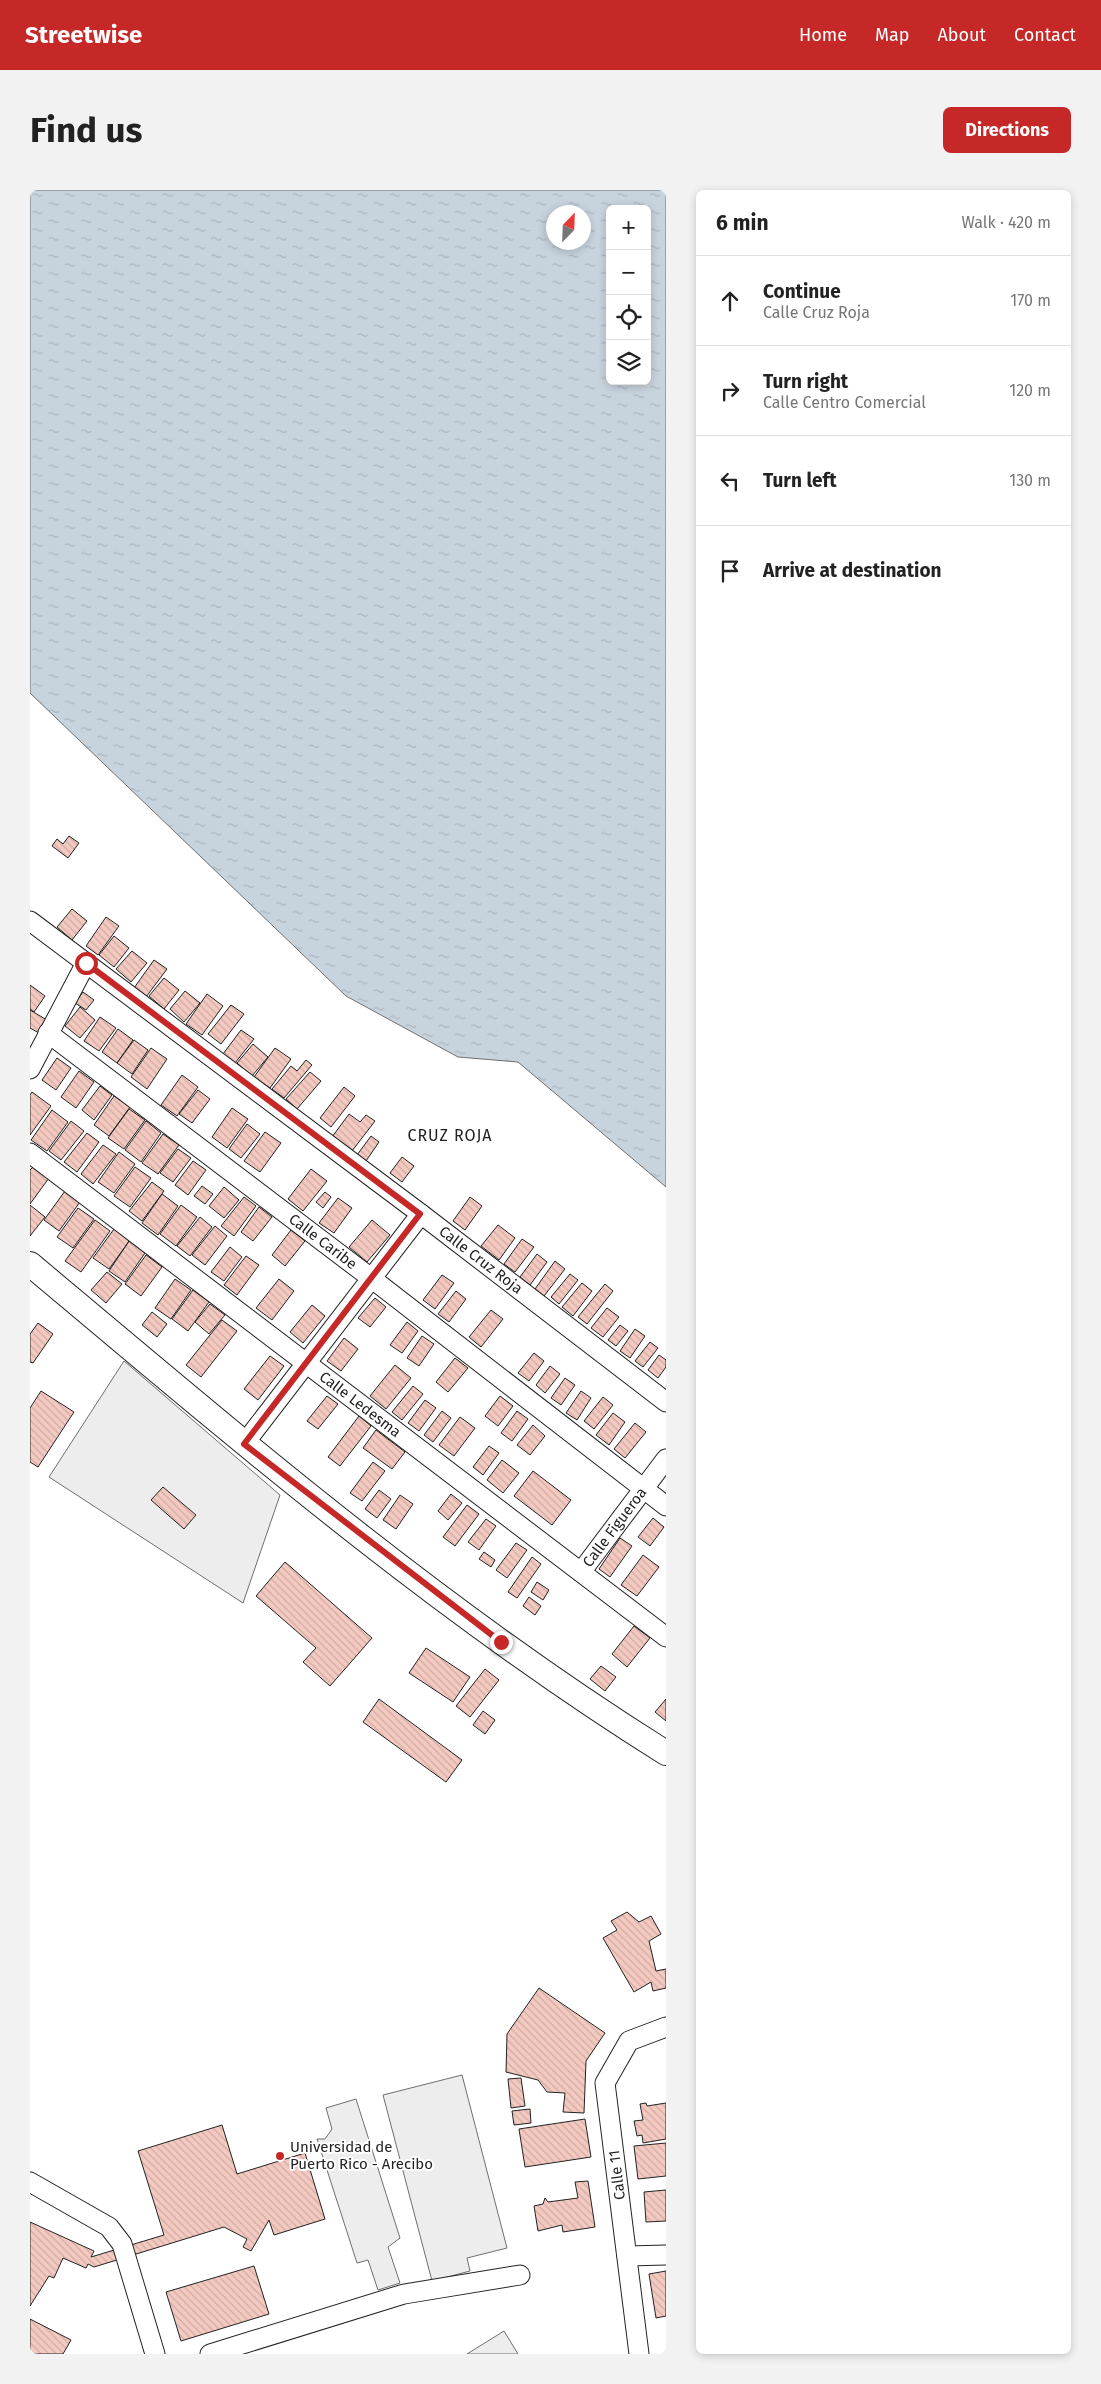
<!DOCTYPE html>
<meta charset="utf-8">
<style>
body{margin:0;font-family:"Fira Sans",sans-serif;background:#f2f2f2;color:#222}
.controls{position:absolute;right:15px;top:15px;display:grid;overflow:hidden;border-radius:8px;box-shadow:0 2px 8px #0003}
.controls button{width:45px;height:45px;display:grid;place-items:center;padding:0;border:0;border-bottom:1px solid #e0e0e0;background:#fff;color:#222;font:25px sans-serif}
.compass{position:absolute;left:516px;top:15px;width:45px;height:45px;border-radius:50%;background:#fff;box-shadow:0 2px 8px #0003;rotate:23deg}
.stop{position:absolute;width:15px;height:15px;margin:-11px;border:4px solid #c62828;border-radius:50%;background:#fff}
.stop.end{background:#c62828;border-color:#fff;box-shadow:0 1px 5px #0008}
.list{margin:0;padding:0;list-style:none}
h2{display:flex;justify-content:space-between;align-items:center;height:65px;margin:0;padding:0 20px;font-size:21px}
h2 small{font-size:16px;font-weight:400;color:#767676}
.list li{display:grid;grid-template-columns:32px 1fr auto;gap:15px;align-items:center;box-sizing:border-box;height:90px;padding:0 20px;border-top:1px solid #e0e0e0}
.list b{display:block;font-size:19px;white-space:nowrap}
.list p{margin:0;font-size:16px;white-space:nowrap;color:#767676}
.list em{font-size:16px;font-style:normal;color:#767676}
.icon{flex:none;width:28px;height:28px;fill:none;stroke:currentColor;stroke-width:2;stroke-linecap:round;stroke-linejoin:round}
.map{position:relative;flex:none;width:636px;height:2164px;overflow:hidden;border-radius:8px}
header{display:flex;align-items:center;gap:30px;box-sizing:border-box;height:70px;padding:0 25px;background:#c62828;color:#fff}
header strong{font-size:24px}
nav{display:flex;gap:28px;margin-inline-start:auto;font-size:18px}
.intro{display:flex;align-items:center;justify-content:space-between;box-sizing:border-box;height:120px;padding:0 30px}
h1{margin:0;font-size:35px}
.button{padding:12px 22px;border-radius:8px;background:#c62828;color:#fff;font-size:18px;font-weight:700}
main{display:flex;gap:30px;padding:0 30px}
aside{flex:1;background:#fff;border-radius:8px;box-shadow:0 2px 8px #0003}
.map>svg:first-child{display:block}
</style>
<header>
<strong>Streetwise</strong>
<nav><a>Home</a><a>Map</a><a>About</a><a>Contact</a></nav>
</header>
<div class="intro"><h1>Find us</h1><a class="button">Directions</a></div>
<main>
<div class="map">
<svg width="636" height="2164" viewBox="0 0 636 2164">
<defs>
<pattern id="water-ripples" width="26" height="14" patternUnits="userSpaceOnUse" patternTransform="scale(1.25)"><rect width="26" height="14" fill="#c7d3dd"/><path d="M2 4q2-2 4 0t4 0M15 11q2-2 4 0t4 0" fill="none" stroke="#abb5bd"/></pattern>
<pattern id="building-back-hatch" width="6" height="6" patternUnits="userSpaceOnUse" patternTransform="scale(1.25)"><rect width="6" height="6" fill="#f3c9c0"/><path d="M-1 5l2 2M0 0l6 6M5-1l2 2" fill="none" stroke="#d0aca5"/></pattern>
</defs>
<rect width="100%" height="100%" fill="#fff"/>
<!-- parking -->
<path fill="#ededed" stroke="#6f6f6f" d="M94,1171l156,134 -37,108 -194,-126z
M432,1885l45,173 -40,10 3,13 -38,10 -49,-186z
M326,1909l44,139 -12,9 12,36 -22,7 -10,-30 -11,3 -40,-124h8l7,-10 -6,-21z
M474,2141l14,23h-51z"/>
<!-- water -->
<path fill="url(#water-ripples)" stroke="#6f6f6f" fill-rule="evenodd" d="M0,0h636v997l-148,-125 -60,-5 -112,-61 -316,-303zM580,19h37v172h-37zM524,22h30v30h-30z"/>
<!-- building -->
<path fill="url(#building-back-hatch)" stroke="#222" d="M39,646l10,7 -11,15 -16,-12 5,-7 6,5z
M42,719l15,12 -15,19 -15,-13z
M76,727l13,9 -21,29 -12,-9z
M84,746l15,12 -15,19 -15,-12z
M102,761l15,12 -16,19 -15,-13z
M124,770l13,9 -21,28 -12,-9z
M134,788l15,12 -15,19 -15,-13z
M0,795l15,11 -11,16 -4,-3z
M155,801l15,12 -16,19 -14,-13z
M53,802l11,8 -8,10 -11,-7z
M177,804l16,12 -21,29 -16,-11z
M201,815l13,9 -23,30 -13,-10z
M50,817l15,13 -15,18 -15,-12z
M0,820l17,10 -8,13 -9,-5z
M70,827l16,11 -17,23 -15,-10z
M88,839l15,11 -16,23 -15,-11z
M211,840l13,9 -19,24 -12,-9z
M104,850l14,10 -16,24 -15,-11z
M223,854l15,13 -16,19 -15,-13z
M121,858l16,11 -20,30 -16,-12z
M245,858l16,11 -21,29 -16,-11z
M27,868l14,10 -15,22 -14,-10z
M276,870l6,5 -28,33 -12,-9 19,-23 6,5z
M49,881l15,11 -18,26 -15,-11z
M280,882l11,9 -24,28 -11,-10z
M152,885l16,12 -21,29 -16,-11z
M70,896l12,9 -18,25 -12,-10z
M314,897l11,9 -24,31 -11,-9z
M168,900l12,9 -18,24 -13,-9z
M2,902l19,14 -21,29v-40z
M84,906l16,11 -21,29 -15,-11z
M202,918l16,11 -21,29 -15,-11z
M99,919l16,11 -21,29 -16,-11z
M22,920l16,12 -21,29 -16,-11z
M319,924l11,8 6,-7 9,6 -23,30 -20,-14z
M41,931l13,10 -23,29 -12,-9z
M116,931l15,12 -20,29 -16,-12z
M217,934l13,10 -19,24 -12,-9z
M235,942l16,11 -21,29 -16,-11z
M57,943l12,9 -22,30 -13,-10z
M133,944l16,11 -21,29 -16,-11z
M341,946l8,6 -13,19 -9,-6z
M73,955l13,9 -23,30 -12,-10z
M148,959l13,9 -18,24 -13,-9z
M89,962l16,12 -21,29 -16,-11z
M372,967l12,9 -12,16 -12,-9z
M163,971l13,9 -18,25 -13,-10z
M3,977l16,11 -19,26v-34z
M105,977l16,11 -21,29 -16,-11z
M281,979l16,12 -24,30 -15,-12z
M122,992l12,9 -22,30 -13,-10z
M172,996l11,8 -8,10 -11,-8z
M194,997l15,13 -15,18 -15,-12z
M35,1001l15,11 -21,29 -15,-11z
M295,1002l6,5 -8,11 -7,-6z
M132,1004l16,12 -20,29 -16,-12z
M214,1007l12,9 -22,30 -13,-10z
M440,1007l12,9 -17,24 -12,-9z
M308,1008l14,10 -18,25 -15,-10z
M0,1015l15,12 -15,19z
M151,1015l16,12 -21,29 -16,-12z
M229,1017l13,10 -19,24 -12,-9z
M48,1018l16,11 -21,29 -16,-11z
M170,1027l12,10 -22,29 -13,-10z
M65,1030l15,11 -29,41 -16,-11z
M342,1030l18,15 -23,27 -18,-15z
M468,1035l17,13 -16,22 -18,-14z
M185,1036l12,10 -22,29 -13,-10z
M84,1039l16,11 -21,29 -16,-11z
M261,1040l14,11 -20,25 -13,-11z
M492,1049l12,8 -19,25 -11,-8z
M99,1051l16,12 -20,29 -16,-11z
M200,1057l12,10 -18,24 -13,-9z
M507,1064l10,8 -17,23 -10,-8z
M116,1065l16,12 -21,29 -16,-12z
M216,1066l13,9 -22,30 -13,-10z
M525,1071l10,8 -21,27 -9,-7z
M77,1082l15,12 -16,19 -15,-13z
M540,1084l8,6 -19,24 -8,-7z
M412,1085l12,8 -19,26 -12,-9z
M145,1089l16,11 -20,29 -16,-11z
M249,1089l15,12 -22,29 -16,-12z
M552,1093l10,8 -19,25 -11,-9z
M575,1094l8,7 -26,33 -9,-7z
M163,1100l16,12 -21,29 -16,-12z
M426,1101l10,8 -17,23 -11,-8z
M345,1108l11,9 -16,20 -12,-9z
M180,1114l15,11 -16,19 -14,-12z
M282,1115l13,11 -22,27 -13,-11z
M577,1118l12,9 -16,20 -12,-9z
M461,1120l12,9 -22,28 -12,-10z
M122,1122l15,12 -10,13 -15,-12z
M192,1130l15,11 -36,46 -15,-12z
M377,1132l11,9 -16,22 -12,-8z
M8,1133l15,11 -20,29 -3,-1v-28z
M590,1135l8,6 -12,15 -8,-6z
M605,1139l10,7 -15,22 -10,-7z
M392,1146l12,8 -15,22 -12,-8z
M314,1148l14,11 -17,22 -14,-10z
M620,1152l8,6 -15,19 -8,-6z
M504,1163l10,8 -15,20 -11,-8z
M629,1165l7,5v7l-8,11 -10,-8z
M240,1166l14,10 -26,34 -14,-11z
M425,1168l13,10 -20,24 -12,-10z
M365,1175l16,13 -25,31 -16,-13z
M520,1176l10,8 -15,19 -9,-8z
M535,1188l10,7 -14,20 -10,-7z
M383,1196l10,8 -21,26 -10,-8z
M11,1201l33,21 -36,55 -8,-5v-54z
M551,1201l10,7 -14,22 -11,-7z
M297,1206l11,8 -20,25 -11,-8z
M470,1206l13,10 -15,20 -13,-10z
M573,1207l10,8 -19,24 -10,-8z
M395,1210l11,8 -17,23 -11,-8z
M412,1221l9,7 -18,24 -9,-7z
M487,1221l11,8 -16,22 -11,-8z
M583,1223l12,9 -16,23 -13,-10z
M329,1226l12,10 -31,40 -12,-9z
M430,1227l15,11 -21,28 -15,-11z
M605,1233l11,9 -21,26 -11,-9z
M503,1235l12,11 -15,19 -13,-10z
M346,1240l29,22 -13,17 -29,-21z
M459,1256l10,7 -16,22 -10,-8z
M472,1270l17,13 -16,20 -16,-13z
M343,1272l12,9 -23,30 -12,-8z
M503,1281l38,29 -19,25 -38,-29z
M133,1297l33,28 -12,14 -33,-29z
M349,1300l12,9 -14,19 -12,-9z
M421,1304l11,9 -14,17 -10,-9z
M370,1305l13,9 -17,25 -13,-9z
M437,1315l12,9 -24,32 -12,-9z
M623,1328l11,9 -14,19 -12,-9z
M456,1329l10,7 -17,24 -11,-8z
M590,1348l12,8 -22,31 -11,-8z
M486,1353l11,7 -20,28 -11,-8z
M454,1362l11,8 -4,7 -12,-8z
M613,1365l16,12 -22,29 -16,-11z
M502,1367l9,7 -24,34 -9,-6z
M255,1372l87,76 -42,48 -27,-24 13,-14 -60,-52z
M507,1392l12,8 -6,10 -12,-8z
M499,1407l12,9 -6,9 -12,-9z
M604,1436l16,12 -23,29 -15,-13z
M396,1458l44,29 -17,25 -44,-29z
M571,1476l15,11 -11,14 -15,-12z
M455,1479l14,11 -29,37 -14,-11z
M349,1509l83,61 -16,22 -83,-60z
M636,1509v22l-11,-9z
M453,1521l12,9 -10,14 -12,-9z
M597,1722l12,10 12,-6 10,18 -12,7 7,30 10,-2v19l-13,3 -2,-9 -17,10 -31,-54 14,-8 -6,-9z
M509,1798l66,45 -19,28 -2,52 -21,-1 2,-19 -18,-1 -9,-12 -32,-8 1,-38z
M491,1888l4,28 -14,2 -3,-29z
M616,1913l1,3 19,-3v36l-23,4 -1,-8 -5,1 -3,-15 9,-1 -3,-16z
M500,1919l1,14 -17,2 -2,-14z
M555,1929l6,38 -66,10 -6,-38z
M192,1935l15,49 68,-21 20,66 -51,16 -5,-15 -18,31 -8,-4 4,-8 -23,-12 -130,40 -6,-3 -2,4 -23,-10 -9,20 -5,-2 -19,30v-84l64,29 -3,6 73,-22 -26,-84z
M636,1953v33l-28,3 -4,-33z
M558,1991l7,46 -32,5 -1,-7 -24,6 -4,-25 9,-2 2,-6 3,4 30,-4 -3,-16z
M636,2000v31l-20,1 -2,-30z
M224,2076l15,48 -88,27 -15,-49z
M636,2081v45l-10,2 -7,-44z
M0,2129l41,21 -8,14h-33z"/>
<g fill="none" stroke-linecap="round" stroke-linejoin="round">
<defs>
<g id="minor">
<path id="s1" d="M0,731l391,293 245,188"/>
<path id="s2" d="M18,843l323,245 295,228"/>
<path d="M0,879l56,-106"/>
<path id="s3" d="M0,963l636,484"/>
<path d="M214,1254l177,-230"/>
<path id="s4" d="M551,1382l85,-113"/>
<path d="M0,1992l79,45 13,17 33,110"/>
<path d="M597,2066l39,-1"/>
<path d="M180,2164l194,-60 116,-19"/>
<path d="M609,2164l-34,-271 24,-42 37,-14"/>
</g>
<path id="major" d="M0,1074c205,172 409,347 636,489"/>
</defs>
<!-- minor casing -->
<use href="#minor" stroke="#222" stroke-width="21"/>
<!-- major casing -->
<use href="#major" stroke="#222" stroke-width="26"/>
<!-- minor -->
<use href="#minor" stroke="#fff" stroke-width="19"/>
<!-- major -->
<use href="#major" stroke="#fff" stroke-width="24"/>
</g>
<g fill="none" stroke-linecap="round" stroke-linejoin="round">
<!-- route -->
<path stroke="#c62828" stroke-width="6" d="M56,773l334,251 -176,230 257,198"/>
</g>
<!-- markers -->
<circle fill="#c62828" stroke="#fff" stroke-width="2" cx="250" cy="1966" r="5"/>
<g text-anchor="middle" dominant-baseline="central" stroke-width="4" stroke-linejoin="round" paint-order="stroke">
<!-- street labels -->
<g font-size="15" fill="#222" stroke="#fff">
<text stroke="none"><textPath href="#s2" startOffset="345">Calle Caribe</textPath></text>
<text stroke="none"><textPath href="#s1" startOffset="564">Calle Cruz Roja</textPath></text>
<text stroke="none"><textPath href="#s3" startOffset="415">Calle Ledesma</textPath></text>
<text stroke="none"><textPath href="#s4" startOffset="56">Calle Figueroa</textPath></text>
<text transform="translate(587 1985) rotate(-97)">Calle 11</text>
</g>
<!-- poi labels -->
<g font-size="15" fill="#222" stroke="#fff" text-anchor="start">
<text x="260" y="1957">Universidad de<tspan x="260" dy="17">Puerto Rico - Arecibo</tspan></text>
</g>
<!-- neighbourhood labels -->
<g font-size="16" letter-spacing="1" fill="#222" stroke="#fff">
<text x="420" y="945">CRUZ ROJA</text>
</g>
</g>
</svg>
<div class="controls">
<button>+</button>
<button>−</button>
<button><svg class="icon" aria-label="locate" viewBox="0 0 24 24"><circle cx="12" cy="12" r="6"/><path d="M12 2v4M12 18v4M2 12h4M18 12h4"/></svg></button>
<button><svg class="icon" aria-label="layers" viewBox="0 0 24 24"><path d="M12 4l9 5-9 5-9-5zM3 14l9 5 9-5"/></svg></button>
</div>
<svg class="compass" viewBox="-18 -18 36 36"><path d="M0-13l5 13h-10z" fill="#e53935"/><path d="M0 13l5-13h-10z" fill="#767676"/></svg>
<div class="stop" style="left:56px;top:773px"></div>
<div class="stop end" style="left:471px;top:1452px"></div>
</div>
<aside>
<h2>6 min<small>Walk · 420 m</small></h2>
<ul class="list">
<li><svg class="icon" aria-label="ahead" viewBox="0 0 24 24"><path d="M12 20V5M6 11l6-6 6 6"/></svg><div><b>Continue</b><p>Calle Cruz Roja</p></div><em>170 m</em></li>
<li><svg class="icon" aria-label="right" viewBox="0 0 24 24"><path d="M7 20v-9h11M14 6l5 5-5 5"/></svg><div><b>Turn right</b><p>Calle Centro Comercial</p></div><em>120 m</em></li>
<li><svg class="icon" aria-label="left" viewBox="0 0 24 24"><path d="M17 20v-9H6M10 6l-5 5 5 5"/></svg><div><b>Turn left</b></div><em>130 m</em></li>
<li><svg class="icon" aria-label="arrive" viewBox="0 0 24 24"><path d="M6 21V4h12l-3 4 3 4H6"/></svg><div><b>Arrive at destination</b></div></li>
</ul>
</aside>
</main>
